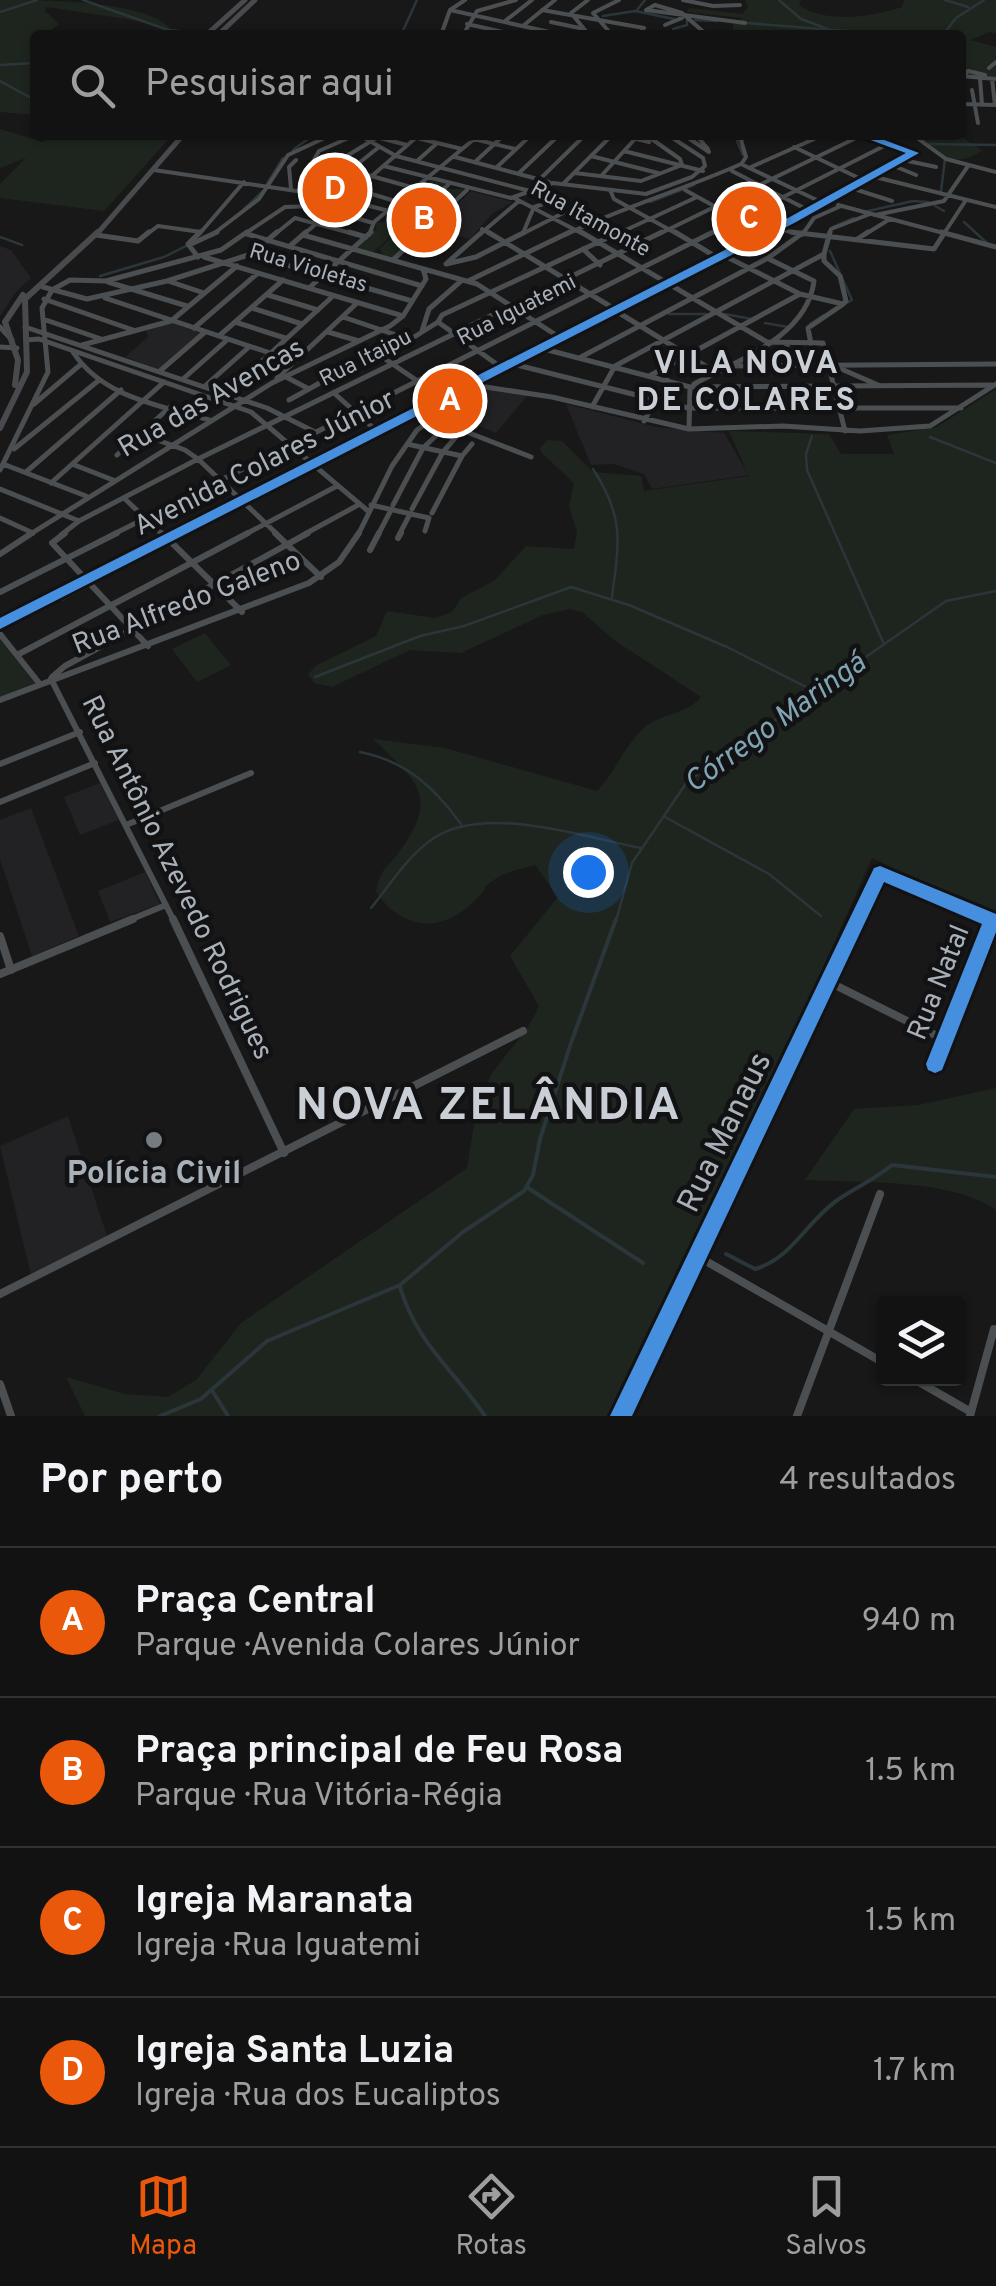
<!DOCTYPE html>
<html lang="pt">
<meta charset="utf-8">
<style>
body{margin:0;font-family:Overpass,sans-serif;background:#1b1b1b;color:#f1f3f6}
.controls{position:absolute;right:30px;bottom:30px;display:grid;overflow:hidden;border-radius:10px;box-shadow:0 2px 8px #0004}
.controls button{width:90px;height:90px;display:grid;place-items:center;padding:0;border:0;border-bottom:2px solid #313232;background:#121212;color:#f1f3f6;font:50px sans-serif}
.you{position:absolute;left:588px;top:872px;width:35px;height:35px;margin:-25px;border:8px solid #fff;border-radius:50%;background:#1a73e8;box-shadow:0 0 0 15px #1a73e833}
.badge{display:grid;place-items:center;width:65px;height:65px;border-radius:50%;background:#ea580c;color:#fff;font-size:32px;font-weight:700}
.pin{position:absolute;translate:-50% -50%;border:5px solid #fff;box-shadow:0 2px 10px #0006}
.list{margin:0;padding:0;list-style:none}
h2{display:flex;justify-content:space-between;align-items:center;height:130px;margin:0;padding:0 40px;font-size:42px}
h2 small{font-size:32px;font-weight:400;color:#9c9e9f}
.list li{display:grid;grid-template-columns:65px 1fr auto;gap:30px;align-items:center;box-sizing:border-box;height:150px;padding:0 40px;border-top:2px solid #313232}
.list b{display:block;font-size:38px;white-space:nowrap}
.list p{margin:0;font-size:32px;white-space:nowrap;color:#9c9e9f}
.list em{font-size:32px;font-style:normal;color:#9c9e9f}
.icon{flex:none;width:55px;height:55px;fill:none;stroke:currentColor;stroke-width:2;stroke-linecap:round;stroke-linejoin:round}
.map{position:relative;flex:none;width:996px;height:1416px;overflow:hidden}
.search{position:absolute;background:#121212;box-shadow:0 2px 8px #0004;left:30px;right:30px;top:30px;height:110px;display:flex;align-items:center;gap:25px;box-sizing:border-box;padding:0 35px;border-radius:10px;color:#9c9e9f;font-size:38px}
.sheet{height:730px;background:#121212}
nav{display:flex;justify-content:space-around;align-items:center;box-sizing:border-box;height:140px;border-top:2px solid #313232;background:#121212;font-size:28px;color:#9c9e9f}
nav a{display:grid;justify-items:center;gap:5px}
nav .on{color:#ea580c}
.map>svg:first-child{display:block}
</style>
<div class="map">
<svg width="996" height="1416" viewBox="0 0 996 1416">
<rect width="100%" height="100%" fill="#181818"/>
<!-- built -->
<path fill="#222224" d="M471,191l42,11 -20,11 -23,26 -39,-10z
M0,246l11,4 20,28 -15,14 -16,24z
M171,323l30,10 -42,36 -34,-12 23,-20 -2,-6z
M482,387l46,8 -32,38 -51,-21z
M566,404l90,23 68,6 25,42 -97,14 -8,-15 -30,-10 -23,1z
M100,783l19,37 -39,15 -16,-38z
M31,808l48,128 -47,20 -32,-97v-39z
M145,872l15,32 -50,18 -12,-31z
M68,1116l39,120 -76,39 -31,-129z"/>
<!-- green -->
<path fill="#1e251e" d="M0,0c42,0 150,0 173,31l-40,-11 -86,-13 -2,4 14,13 -15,11h-9v80l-35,-3z
M745,0h56l-2,5c27,19 72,12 103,2l2,-7h92v33l-7,-1 -19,8 26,7v31l-35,-3v-40h-200l-28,-5v-6l10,-6 -56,-6 2,-4 54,6 5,-8z
M0,129l43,13 8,-7h77l40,5 -64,71 -104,-13v-14l26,-26 -26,10z
M910,135h48l24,15c-26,21 -48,3 -72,-15z
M431,179l17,5 -4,5h23l-73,70 -12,-4 -2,-7 36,-34 -45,40 -17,-5 23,-20 -2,-6 10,-1 18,-17 -3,-3 5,-5 6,1z
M996,389v528l-124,-59 -126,284 -130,274h-531l-19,-39 59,17 43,3 28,-17 45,-57 226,-155c6,-33 9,-77 32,-104 15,-20 29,-33 40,-58l-29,-50 48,-59 -23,-32c-15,4 -32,7 -44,17 -10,8 -2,3 -10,12 -33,39 -76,40 -105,-2 6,-27 9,-20 23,-40 43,-57 15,-72 -26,-113l72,9 152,43c19,-20 27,-45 48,-64 17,-14 43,-13 56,-30l-87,-57 -32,-28 -12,-3 -27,6 -82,38 -51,-3 -78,37 -18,-4 -6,-9 9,-9 59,-29 11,-25 48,7 17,-6 9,-14 33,-17 32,-35 48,3 3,-17 -8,-26 5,-23 -31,-29 -3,-5 7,-9 15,1 31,31 48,4 3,15 105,-15 -20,-45 100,3 12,20h53l-7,-19 50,-8z
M205,633l26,32 -34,17 -25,-33z
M0,639l35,44 -35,14z
M996,1088v122c-45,-32 -137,-27 -191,-30l49,-71 64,-4z"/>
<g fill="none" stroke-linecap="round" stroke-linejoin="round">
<!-- stream-far1 -->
<path stroke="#2b363a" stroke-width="2.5" d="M83,0l85,30 36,3
M779,0l22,19 27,10
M945,0l23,7
M637,10l8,-10
M0,12l37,-12
M603,16l32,-5 39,8
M695,20l22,1
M747,23l148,12
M673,29l14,-4v-5
M401,35l16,-35
M943,35l13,-17 28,-18
M0,65l35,-2
M0,81l35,19
M742,135l-5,6 6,14
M928,144l68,1
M293,150l16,-12 17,-2
M267,184l16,-26
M941,191l4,-32
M650,202l44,-17
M935,206l9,5
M244,209l19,-18
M868,211l45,-10 15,1
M964,222l23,21
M833,227l21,-9
M0,237l22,8
M830,251l22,49 -7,4
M100,276l64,-19 24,-12
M669,314h37
M725,314l26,5
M765,323l23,4
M810,324l14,-9
M813,347l12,15
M812,436l-6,18 1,16 76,172
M930,437l66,26
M593,469c32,49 26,73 19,128
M315,677l105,-41 44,-10 107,-39 58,18 98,42 89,45
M360,752c46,9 74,35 101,72
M665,817l104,57 52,42
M371,908c19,-23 37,-53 63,-70 52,-34 150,-1 207,10
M616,921l16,-58 55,-81 259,-181 50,-10"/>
<!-- stream -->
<path stroke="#2b363a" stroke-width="4" d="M528,1188l115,75
M726,1254l29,15c38,-11 52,-49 84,-70 18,-12 36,-20 53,-34l104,12
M400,1287c17,57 53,82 85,129
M213,1392l15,24
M160,1416l41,-17 66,-58 133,-56 63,-53 61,-41 9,-16 7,-36 31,-96 45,-124"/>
<!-- minor-far3 -->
<path stroke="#4c4f51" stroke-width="4" d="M588,0l-17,13 18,22
M683,0l30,6 27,-1
M450,10l113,25
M542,10l102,18 -6,7
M646,10l99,13
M646,10l9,-5 27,8 25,22
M505,21l27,-21
M551,22l33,7
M467,24l50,11
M524,25l31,-25
M665,25l17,-7
M441,35l9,-25 15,-10
M463,35l14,-24 39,-11
M612,35l-19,-22 26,-13
M989,68l7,-6
M965,74l3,-3 17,4
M961,76l35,3
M980,78l2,27
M992,79l3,26
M972,90l6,33
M961,104l35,1
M355,135l-36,16 -11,19 8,7 82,25
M359,135l37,21 134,35
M381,135l-49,30 86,24
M457,135l58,14
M621,135l28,7
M684,135l25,17
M696,135l12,14
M913,135l33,24 50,13
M380,138l27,7
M417,138l45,11
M794,147l71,34
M624,151l79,20
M591,156l67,17
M455,157l94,25
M417,161l19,-17
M476,161l28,-26
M908,161l28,6
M742,163l4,-6 -5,-17 7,-5
M741,164l82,39
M384,166l127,32 42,-15 93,11 46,-17 13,-11 -2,-8 -35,-23
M894,166l22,9
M497,167l34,-32
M751,167l63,-28
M154,170l176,26 63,16
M349,171l30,-24
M732,171l76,39
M519,173l40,-38
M575,173l66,8 41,-16 -2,-6 -34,-24
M602,175l33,-36
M875,177l121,30
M541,178l44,-43
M564,183l48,-48
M358,188l61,-53
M851,188l41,13
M291,189l-2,-22 7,-7
M610,190l4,9 65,36
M685,190l78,43
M514,198l71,37
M838,205l113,30
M443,212l-19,-6 24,-21
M875,215l69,-14 24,-35
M777,228l24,7
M482,229l10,6
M201,232l43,-50
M523,233l11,-26 22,-7 63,31
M146,235l12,-9 43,6 -3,3
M212,235l47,-36 29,-44 43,-20
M243,235l42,-28 30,-1 58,17
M274,235l21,-17 63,17
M303,235l29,-25
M369,235l5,-13 105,-87
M419,235l48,-45
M479,235l40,-34
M520,235l55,-28
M565,235c57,-28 118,-45 176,-71
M615,235l82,-38
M657,235l205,-100
M708,235l180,-91
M763,235l151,-82 -52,-18
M802,235l12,-17 27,-12
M829,235l2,-6 39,-15
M864,235l26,-16
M943,235l23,-35"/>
<!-- minor-far2 -->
<path stroke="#4c4f51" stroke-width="5" d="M349,232l17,5
M488,232l125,76
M581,232l186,110 56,1 22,88
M675,232l41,25
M791,232l143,17 11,-17
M941,232l55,15
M247,234l175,52
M96,235l42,6 11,-9
M303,235l174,49 82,53
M856,240l12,-8
M189,245l28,-13
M290,246l16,-14
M583,249l17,16
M721,254l79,40 43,10
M824,254l6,-22
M252,255l160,46
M824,255v6l16,15 6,25 -3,3
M198,257l-10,-13 12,-12
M204,257l199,59
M393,260l29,-28
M448,262l34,-30
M446,264l30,-7 49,-25
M168,281l36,12
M468,281l102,-49
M108,282l79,24
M43,287l44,12 80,-18 84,-27 26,-22
M309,288l62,-56
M268,295l50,15
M105,298l189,63
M44,299l89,31
M252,308l50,16
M616,311l99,61
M343,317l65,22
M43,319l58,20
M235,322l50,16
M438,322l4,-7 178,-83
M438,322l64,46
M0,327l12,13
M25,327l242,81 46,23
M194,328l64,-55
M422,331l7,-22 32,-28
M328,332l31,9
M219,336l64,-56
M26,340l13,-1 212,73 117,99
M811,344l-3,-16 34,-23
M82,345l89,-24 66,-55
M0,347l17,1
M369,348l75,51
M540,348l150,39 302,-2
M73,352c30,46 87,53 136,68
M384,356l54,-34
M581,357l187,-99 36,-26
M509,363l179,45h273
M767,365l20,-19
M725,366l271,-2
M839,368l39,17
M160,371l45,-39
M651,375l149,-81
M286,377l23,12 44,-25
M277,378l80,-75
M183,379l44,-39
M694,384c44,-24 113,-47 120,-103l-45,-22
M205,386l44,-39
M479,386l73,11 137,32 94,-3 77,5 70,-5 66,-42
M227,393l106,-97
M335,394l44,39
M289,400l20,-11
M34,404l46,-39
M592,407l23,-41 209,-112
M431,418l100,39
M644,421l23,-41
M689,429l1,-42
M141,434l44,16 13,9 80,76
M407,444l55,12 10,-12
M14,449l84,-68
M117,455l53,-48
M3,464l83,32
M72,464l41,16
M0,470l48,-98 -6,-64 10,-18 18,-10 36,1 115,-31 26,-18
M26,472l95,-82
M51,483l113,-101
M0,489l79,32
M124,498l39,37
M371,505l58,13 -4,13
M393,505l30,-57 18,-17
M412,509l31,-57 12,-14
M432,513l30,-57
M0,518l33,15
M29,535l243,-152 118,-57 13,-10 23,-37 -3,-10
M61,535l18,-14 119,-62 464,-227
M112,535l601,-303
M174,535l594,-303
M244,535l93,-49
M303,535l57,-31
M358,535l34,-69 25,-36 63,-44
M378,535l13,-25
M399,535l11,-21"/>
<!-- minor-far1 -->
<path stroke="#4c4f51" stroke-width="6" d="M65,533l-13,10 96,103
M161,533l5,5
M275,533l46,44
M398,538l3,-5
M170,541l72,71
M370,550l9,-17
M0,554l32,-21
M0,592l117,-59
M61,598l117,-62
M0,624l179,-91
M0,634l39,49
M17,655l231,-122
M52,677l13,-11 243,-133
M51,679l123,242
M0,700l309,-117 30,-21 20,-29
M0,764l80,-32
M0,802l95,-39
M126,825l125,-52
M127,921l39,-16
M857,921l23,-48 111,48"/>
<!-- minor -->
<path stroke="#4c4f51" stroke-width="8" d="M173,919l111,234
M0,936l11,34
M0,974l133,-55
M829,982l116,58
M935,1064l57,-144 -3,-1
M697,1256l187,107
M0,1294l523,-263
M912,1378l59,34
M0,1384l11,32
M621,1416l237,-497
M797,1416l83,-222
M970,1416l24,-87"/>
<!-- major-far1 -->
<path stroke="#494a4d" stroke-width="5" d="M206,35l39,-35
M218,35l37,-35
M96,235l87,-100"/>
<!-- major -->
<path stroke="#494a4d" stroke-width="6" d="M15,385l3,-25 -13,-38 18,-27
M0,428l27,-56 -2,-73 73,-67"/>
<defs>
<path id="cycleway" d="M857,135h14l48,18 -123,69 -796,407v-11l788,-400 118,-65z
M880,866l116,48v18l-54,138 -7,3 -7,-3 -2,-6 56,-140 -98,-42 -252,534h-22l264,-548z"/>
</defs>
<!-- cycleway casing -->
<use href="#cycleway" stroke="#121214" stroke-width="6"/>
<!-- cycleway -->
<use href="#cycleway" fill="#468fdf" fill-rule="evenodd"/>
</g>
<!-- markers -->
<circle fill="#767b80" stroke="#121214" stroke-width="4" cx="154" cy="1140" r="10"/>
<g text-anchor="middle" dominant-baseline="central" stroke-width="9" stroke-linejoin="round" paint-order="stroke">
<!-- far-street labels -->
<g font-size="22" fill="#a9b1b8" stroke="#121214">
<text transform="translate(590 220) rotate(29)">Rua Itamonte</text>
<text transform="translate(308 269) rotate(17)">Rua Violetas</text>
<text transform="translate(517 311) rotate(-27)">Rua Iguatemi</text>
<text transform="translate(366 359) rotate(-27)">Rua Itaipu</text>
</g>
<!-- street labels -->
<g font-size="28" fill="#a9b1b8" stroke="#121214">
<text transform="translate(212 399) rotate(-30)">Rua das Avencas</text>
<text transform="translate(265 464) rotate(-27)">Avenida Colares Júnior</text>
<text transform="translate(187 604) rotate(-21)">Rua Alfredo Galeno</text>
<text transform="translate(176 878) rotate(64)">Rua Antônio Azevedo Rodrigues</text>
<text transform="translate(940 983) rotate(-68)">Rua Natal</text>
</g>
<!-- water labels -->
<g font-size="30" font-style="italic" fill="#81a4b3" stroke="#121214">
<text transform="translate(776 724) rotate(-36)">Córrego Maringá</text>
</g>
<!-- far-district labels -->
<g font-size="32" font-weight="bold" letter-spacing="2.5" fill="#cacfd5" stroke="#121214">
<text x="747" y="365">VILA NOVA<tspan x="747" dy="37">DE COLARES</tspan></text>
</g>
<!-- near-street labels -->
<g font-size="32" fill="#a9b1b8" stroke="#121214">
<text transform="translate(726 1133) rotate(-64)">Rua Manaus</text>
</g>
<!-- near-poi labels -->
<g font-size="32" font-weight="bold" fill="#a9b1b8" stroke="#121214">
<text x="154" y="1175">Polícia Civil</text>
</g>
<!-- near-district labels -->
<g font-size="45" font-weight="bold" letter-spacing="2.5" fill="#cacfd5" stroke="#121214">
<text x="489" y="1107">NOVA ZELÂNDIA</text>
</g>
</g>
</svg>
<div class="controls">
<button><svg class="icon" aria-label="layers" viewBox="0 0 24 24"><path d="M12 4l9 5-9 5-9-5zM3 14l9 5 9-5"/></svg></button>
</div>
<div class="you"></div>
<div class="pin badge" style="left:450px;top:401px">A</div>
<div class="pin badge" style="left:424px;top:220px">B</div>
<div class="pin badge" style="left:749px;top:219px">C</div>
<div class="pin badge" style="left:335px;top:190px">D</div>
<div class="search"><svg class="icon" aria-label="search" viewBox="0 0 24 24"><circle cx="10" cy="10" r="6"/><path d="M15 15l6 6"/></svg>Pesquisar aqui</div>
</div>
<section class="sheet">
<h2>Por perto<small>4 resultados</small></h2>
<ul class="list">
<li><span class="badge">A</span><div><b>Praça Central</b><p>Parque · Avenida Colares Júnior</p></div><em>940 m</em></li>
<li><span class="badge">B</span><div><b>Praça principal de Feu Rosa</b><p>Parque · Rua Vitória-Régia</p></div><em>1.5 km</em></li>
<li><span class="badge">C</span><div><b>Igreja Maranata</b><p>Igreja · Rua Iguatemi</p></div><em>1.5 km</em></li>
<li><span class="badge">D</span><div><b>Igreja Santa Luzia</b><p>Igreja · Rua dos Eucaliptos</p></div><em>1.7 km</em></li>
</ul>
</section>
<nav>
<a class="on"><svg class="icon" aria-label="map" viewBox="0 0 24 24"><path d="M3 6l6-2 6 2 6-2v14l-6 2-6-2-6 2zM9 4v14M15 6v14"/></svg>Mapa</a>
<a><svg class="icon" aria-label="directions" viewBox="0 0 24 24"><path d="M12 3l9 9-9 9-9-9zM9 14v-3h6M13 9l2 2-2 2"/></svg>Rotas</a>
<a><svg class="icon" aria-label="saved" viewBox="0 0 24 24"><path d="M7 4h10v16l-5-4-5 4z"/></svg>Salvos</a>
</nav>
